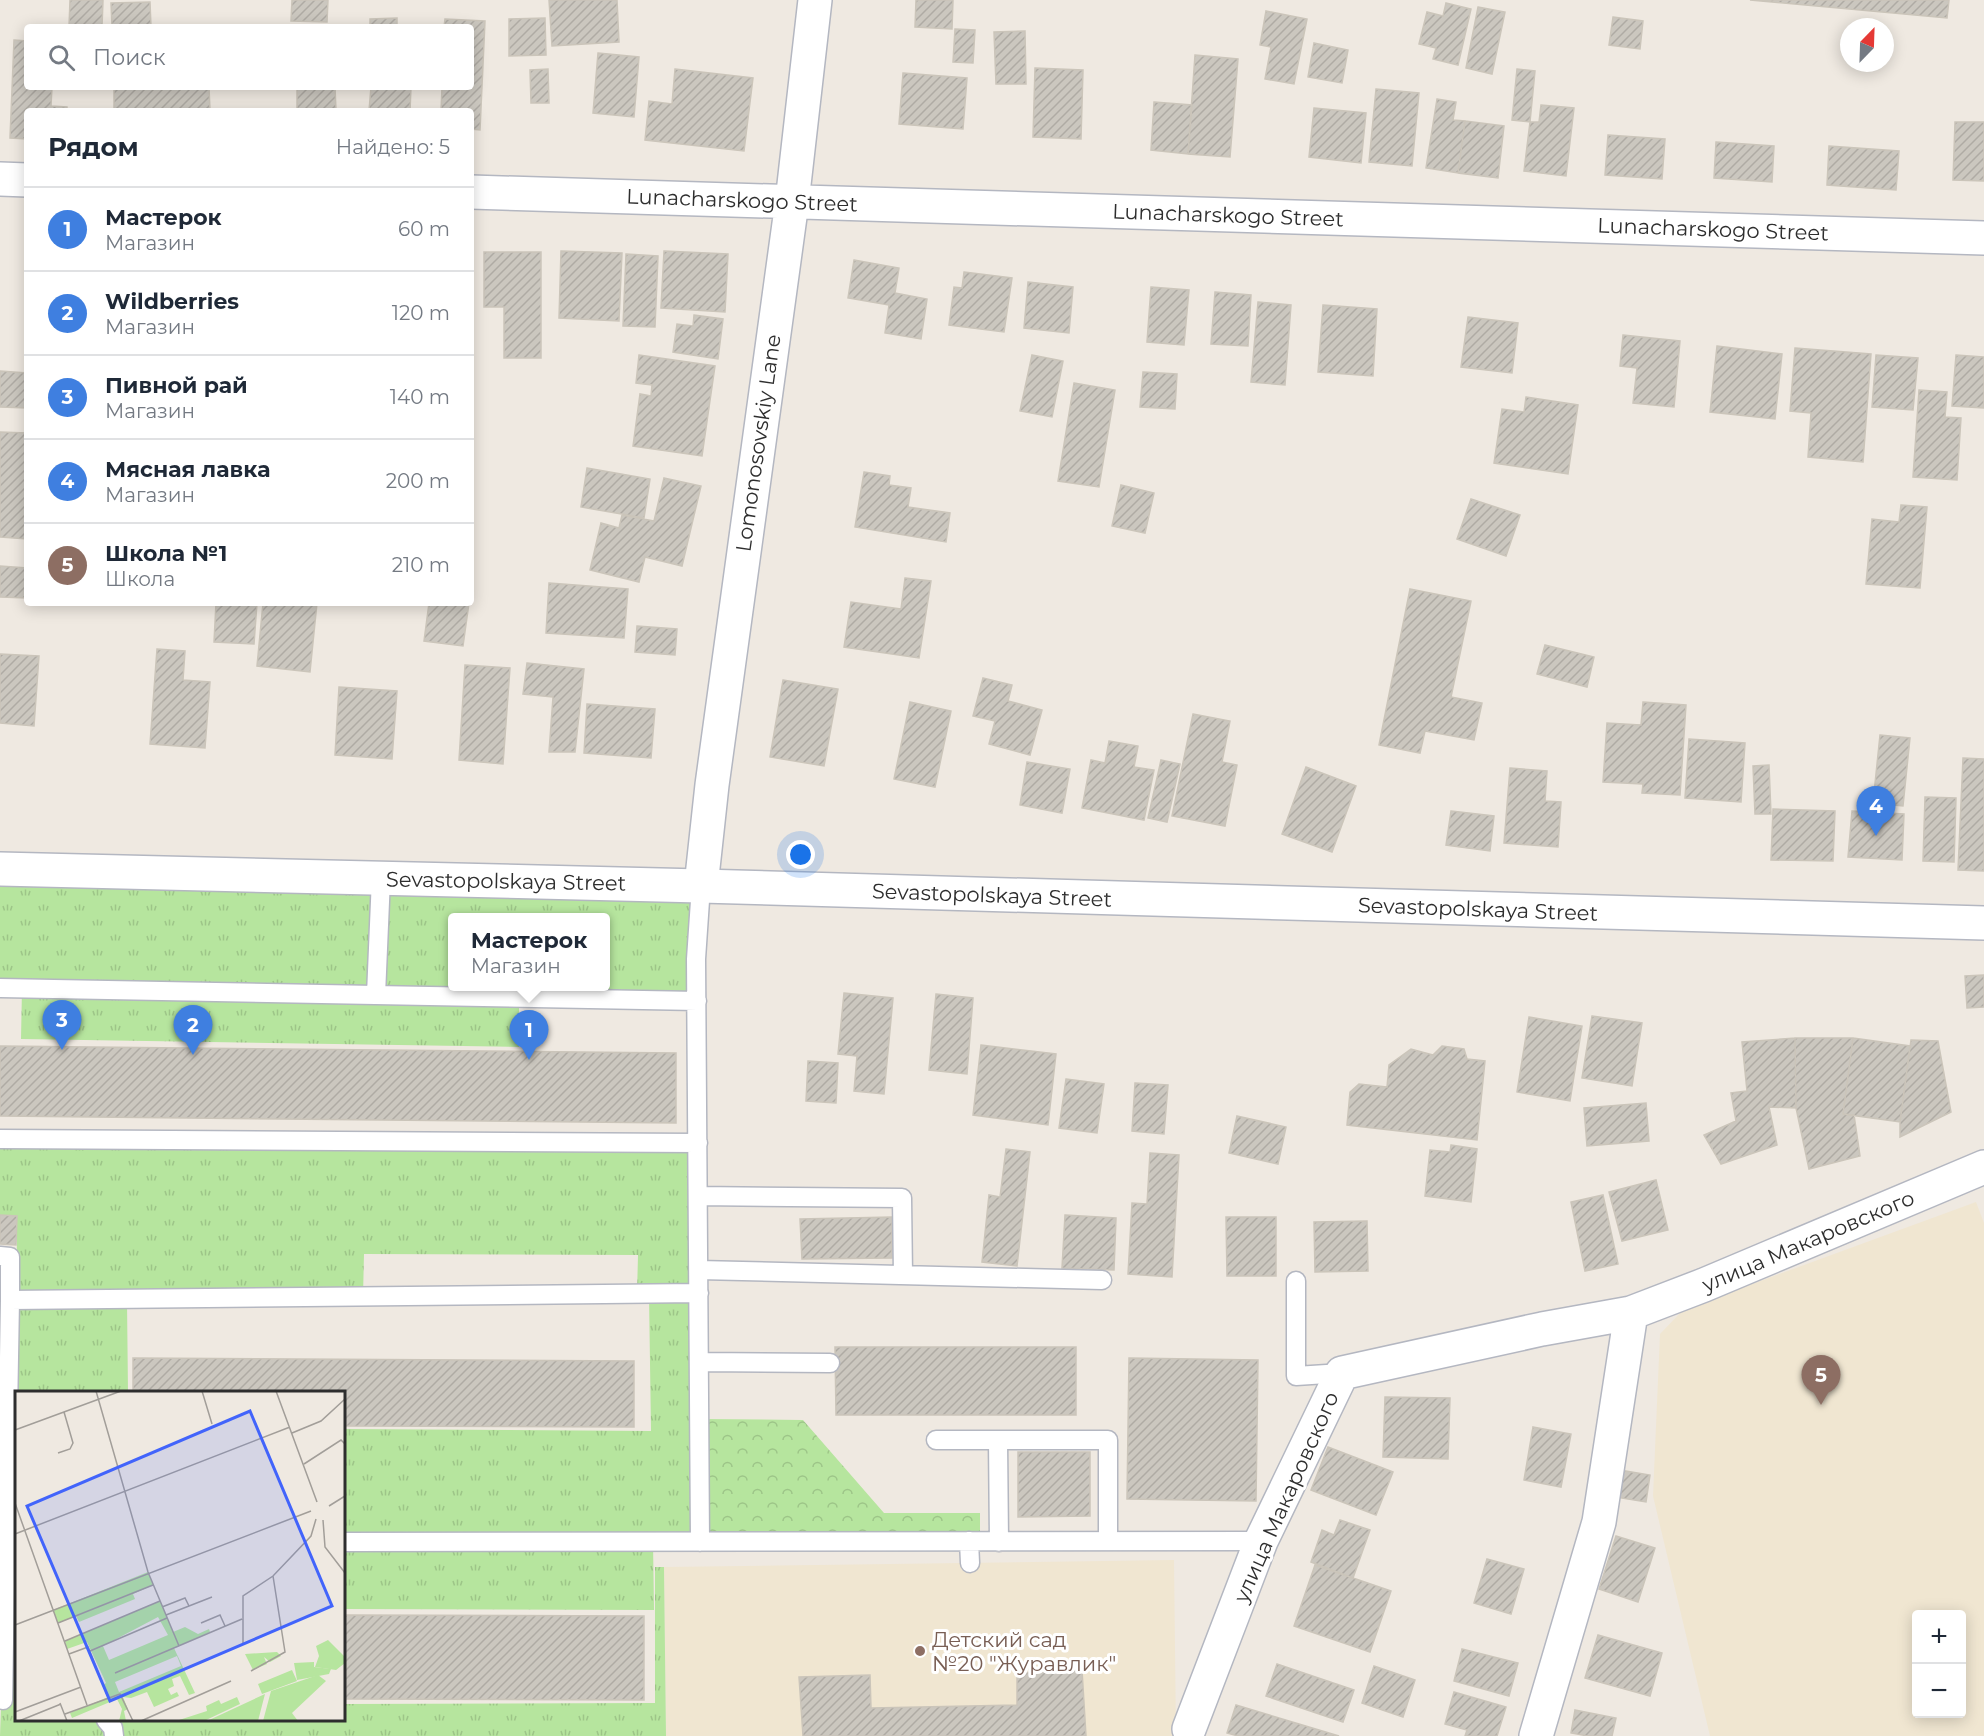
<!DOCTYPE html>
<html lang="ru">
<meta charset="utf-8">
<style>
body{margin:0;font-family:Montserrat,sans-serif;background:#f6f6f7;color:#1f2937}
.controls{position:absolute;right:18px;bottom:18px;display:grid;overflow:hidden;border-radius:6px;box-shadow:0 3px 15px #0003}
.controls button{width:54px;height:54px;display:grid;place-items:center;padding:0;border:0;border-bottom:2px solid #e0e1e3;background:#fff;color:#1f2937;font:30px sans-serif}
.compass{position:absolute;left:1840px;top:18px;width:54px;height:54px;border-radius:50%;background:#fff;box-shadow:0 3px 15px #0003;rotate:23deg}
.you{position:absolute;left:801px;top:855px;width:21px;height:21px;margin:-15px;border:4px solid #fff;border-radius:50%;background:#1a73e8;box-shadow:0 0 0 9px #1a73e833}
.badge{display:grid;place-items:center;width:39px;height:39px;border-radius:50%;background:#4264fb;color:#fff;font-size:20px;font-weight:700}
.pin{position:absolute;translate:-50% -50px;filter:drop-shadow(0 2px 3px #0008)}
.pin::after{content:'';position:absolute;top:32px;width:21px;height:18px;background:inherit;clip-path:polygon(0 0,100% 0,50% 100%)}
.popup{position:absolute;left:448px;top:913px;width:162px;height:78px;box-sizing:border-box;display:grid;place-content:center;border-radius:6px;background:#fff;filter:drop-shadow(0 2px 4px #0005);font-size:20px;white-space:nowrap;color:#747a83}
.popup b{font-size:22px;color:#1f2937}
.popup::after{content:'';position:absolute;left:50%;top:100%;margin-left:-12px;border:12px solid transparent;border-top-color:#fff}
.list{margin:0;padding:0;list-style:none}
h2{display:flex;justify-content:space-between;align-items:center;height:78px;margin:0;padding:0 24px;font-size:26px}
h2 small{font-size:20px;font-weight:400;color:#747a83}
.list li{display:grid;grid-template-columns:39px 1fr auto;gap:18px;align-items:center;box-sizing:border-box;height:84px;padding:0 24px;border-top:2px solid #e0e1e3}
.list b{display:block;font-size:22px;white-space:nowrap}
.list p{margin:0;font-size:20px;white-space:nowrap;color:#747a83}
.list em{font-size:20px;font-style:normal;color:#747a83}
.icon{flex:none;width:33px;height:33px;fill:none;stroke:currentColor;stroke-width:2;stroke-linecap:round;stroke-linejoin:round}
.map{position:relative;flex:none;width:1984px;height:1736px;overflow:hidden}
.search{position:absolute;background:#fff;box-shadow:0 3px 15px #0003;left:24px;top:24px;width:450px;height:66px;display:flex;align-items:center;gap:15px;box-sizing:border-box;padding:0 21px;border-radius:6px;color:#747a83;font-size:22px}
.panel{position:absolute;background:#fff;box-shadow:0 3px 15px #0003;left:24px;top:108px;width:450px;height:498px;border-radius:6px}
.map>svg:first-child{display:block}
</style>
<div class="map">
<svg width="1984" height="1736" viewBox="0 0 1984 1736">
<defs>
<pattern id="grass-tufts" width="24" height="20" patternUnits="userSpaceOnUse" patternTransform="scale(1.5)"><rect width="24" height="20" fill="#b6e59e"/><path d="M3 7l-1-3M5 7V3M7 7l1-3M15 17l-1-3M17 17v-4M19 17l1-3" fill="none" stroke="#9dc588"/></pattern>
<pattern id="forest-crowns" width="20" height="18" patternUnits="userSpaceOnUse" patternTransform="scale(1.5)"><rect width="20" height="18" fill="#b6e59e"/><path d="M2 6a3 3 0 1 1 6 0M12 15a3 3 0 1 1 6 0" fill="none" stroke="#9dc588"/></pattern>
<pattern id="building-hatch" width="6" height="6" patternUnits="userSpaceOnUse" patternTransform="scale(1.5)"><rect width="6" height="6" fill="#cbc7bf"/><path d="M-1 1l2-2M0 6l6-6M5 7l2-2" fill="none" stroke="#afaba4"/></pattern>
</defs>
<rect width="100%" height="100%" fill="#efe9e1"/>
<!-- education -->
<path fill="#f0e6d1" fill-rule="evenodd" d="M1976,1202l8,21v513h-274l-57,-240 7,-162 24,-25zM1916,1614h46v100h-46z
M1174,1560l2,176h-510l-2,-169z"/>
<!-- grass -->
<path fill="url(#grass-tufts)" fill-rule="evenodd" d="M0,869l701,17 -4,115 -178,-3v49l-498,-8 1,-51h-22zM452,918h154v68h-154z
M0,1139l698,4 2,399h-47l1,68 -310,-1v-180l307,2 -2,-136 -12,-1 1,-39 -274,-1 -1,43 -236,4 1,91h-112l1,-176 -17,-1z
M655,1567h9l2,169h-666l5,-142h11v126h328v-16l311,-1z"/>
<!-- forest -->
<path fill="url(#forest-crowns)" d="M700,1419l103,1 81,93h96v29h-280z"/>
<!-- building -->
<path fill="url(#building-hatch)" stroke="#cbc5ba" stroke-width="1.5" d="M70,0h33l-1,27h-33z
M292,0h36l-1,22 -36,-1z
M549,0h68l2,42 -67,4z
M916,0h37l-1,29 -37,-2z
M1750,0h199l-2,18z
M150,2l1,25h-39l-1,-24z
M1446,3l25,6 -13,56 -25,-6 3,-11 -17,-4 8,-32 16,4z
M1478,7l27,5 -13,62 -26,-6z
M1266,11l41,8 -13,65 -29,-5 6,-32 -11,-2z
M1613,17l30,4 -3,28 -31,-4z
M397,18v9h-27v-8z
M545,18l1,37 -37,1v-37z
M445,19l40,2 -5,109 -9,-1v-18h-30l1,-24h29v-60h-27z
M955,29l20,1 -2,33 -20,-1z
M1025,31l1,53h-30l-2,-52z
M14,40l13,1v46h25l-1,19 16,1v4h-40v28l-17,-1z
M1314,43l34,7 -6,33 -34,-6z
M598,53l41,4 -5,60 -41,-4z
M1195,55l43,4 -8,98 -42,-3z
M1035,68l48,2 -2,69 -48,-2z
M548,69l1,34h-18l-1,-33z
M675,69l78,9 -9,73 -99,-11 4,-39 23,3z
M1517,69l18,2 -5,51 -18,-2z
M903,73l64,5 -4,51 -64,-5z
M114,87h95l1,24h-96z
M297,87h38l1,24h-39z
M371,87h40l-1,24h-41z
M1376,89l43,4 -7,73 -43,-4z
M1437,99l19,3 -3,18 12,1 -7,52 -32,-5z
M1154,102l38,3 -4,49 -37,-4z
M1541,105l33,3 -8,68 -42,-5 6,-49h9z
M1314,108l52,5 -5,50 -52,-6z
M1465,121l39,5 -6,52 -40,-5z
M1955,122h29v59l-31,-1z
M1608,135l57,4 -3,40 -57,-4z
M1716,142l58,4 -2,36 -58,-4z
M1829,146l70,5 -3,39 -69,-5z
M561,251l61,2 -3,68 -60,-3z
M664,251l64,3 -3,58 -64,-4z
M484,252h57v106h-37v-51h-20z
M626,254l32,2 -3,71 -32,-1z
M854,260l45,8 -4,25 32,6 -6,40 -36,-6 4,-28 -41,-7z
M964,272l48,6 -8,54 -55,-7 5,-38 8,1z
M1028,282l45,5 -4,46 -45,-5z
M1151,287l38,3 -5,55 -37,-3z
M1215,292l36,3 -3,51 -37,-2z
M1258,302l33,3 -6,80 -34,-3z
M1323,305l54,4 -4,67 -55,-4z
M694,315l29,4 -5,40 -45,-7 4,-28 16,2z
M1468,317l50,6 -6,50 -51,-6z
M1623,335l57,6 -6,66 -41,-4 4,-35 -17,-2z
M1717,346l65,8 -7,65 -65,-7z
M1795,348l76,6 -8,108 -55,-5 3,-44 -21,-2z
M639,355l76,11 -13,90 -69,-10 7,-52 11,2 1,-11 -16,-2z
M1032,355l31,6 -11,56 -32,-6z
M1876,355l42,3 -5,52 -41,-3z
M1956,355l28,2v51l-32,-2z
M0,371l27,2v35l-27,-1z
M1143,372l34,2 -2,35 -35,-2z
M1074,383l41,7 -16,97 -41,-6z
M1919,390l28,2 -2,25 16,1 -4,62 -44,-3z
M1526,397l52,8 -10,69 -74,-11 8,-54 22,3z
M0,432l27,1v106l-27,-2z
M587,468l63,11 -6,39 -63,-11z
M864,472l26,4 -1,9 22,3 -3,19 42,6 -4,29 -91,-15z
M664,478l37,8 -19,80 -37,-9 -6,25 -49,-12 11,-47 18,5 3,-13 32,6z
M1121,485l33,8 -9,40 -33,-7z
M1471,499l49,16 -14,41 -49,-17z
M1901,505l26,2 -7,81 -54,-4 6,-65 27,3z
M0,566l27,2v30l-27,-1z
M905,578l26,3 -12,77 -75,-11 7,-45 50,7z
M549,583l79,6 -4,49 -78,-5z
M1410,589l61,12 -20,96 31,6 -8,37 -49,-9 -5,22 -41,-8z
M216,603h41l-3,41 -40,-2z
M263,603h54l-7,69 -53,-6z
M429,603h40l-6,43 -39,-5z
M637,626l40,3 -2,26 -40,-3z
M1545,645l49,12 -7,30 -50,-13z
M157,649l28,2 -2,29 27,2 -5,66 -55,-4z
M0,654l39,2 -5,70 -34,-3z
M527,663l57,6 -9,83h-26l4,-55 -30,-3z
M465,665l45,3 -7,96 -44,-4z
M983,678l29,7 -4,16 34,9 -12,45 -41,-11 6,-23 -22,-5z
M783,680l55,9 -14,77 -54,-9z
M339,687l58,4 -5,68 -57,-4z
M910,702l41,9 -16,76 -41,-8z
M1643,702l43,3 -6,90 -38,-2 1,-9 -40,-2 4,-59 34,2z
M587,704l68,5 -4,49 -67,-5z
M1193,714l37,7 -8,41 15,3 -12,61 -53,-10z
M1880,735l30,3 -7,68 -30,-3z
M1689,739l56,4 -4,59 -56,-4z
M1109,741l29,5 -4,21 20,3 -10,50 -62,-12 9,-48 14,3z
M1963,758l21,1v112l-26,-1z
M1161,760l19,4 -13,58 -19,-4z
M1027,762l43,7 -8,44 -42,-8z
M1769,765l2,49h-16l-2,-48z
M1306,767l50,19 -24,66 -50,-18z
M1510,768l37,3 -2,30 16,1 -3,45 -54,-4z
M1925,797l31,1 -2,64 -31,-1z
M1773,809l62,2 -2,50 -62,-1z
M1451,811l43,5 -4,35 -44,-6z
M1852,811l52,3 -2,46 -54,-3z
M1984,975v32l-17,1 -2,-32z
M844,993l49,5 -9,96 -30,-3 3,-35 -19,-2z
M936,994l37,4 -6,76 -38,-4z
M1592,1016l50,7 -10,63 -50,-8z
M1529,1017l53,9 -12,75 -53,-9z
M1795,1038l1,70 -27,-1 8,38 -56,19 -17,-29 32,-14 -5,-28 16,-2 -5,-49z
M1795,1038h58l-10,76 11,1 6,41 -51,13 -13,-61z
M1853,1038l57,8 -10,76 -57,-8z
M1911,1040l27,1 13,71 -51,25v-15z
M981,1045l75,9 -8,71 -75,-10z
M0,1046l676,7v70l-676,-7z
M1442,1046l22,3 3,10 18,2 -8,79 -130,-15 3,-33 9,-8 28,3 2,-22 22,-16 22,6z
M808,1061l30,2 -2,40 -30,-2z
M1066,1079l38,5 -7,49 -38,-5z
M1135,1083l33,2 -4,49 -32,-3z
M1646,1103l3,38 -62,5 -3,-38z
M1237,1116l49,11 -8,37 -49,-11z
M1451,1145l26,4 -6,53 -46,-6 5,-46 20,2z
M1006,1149l24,3 -13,114 -35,-4 7,-67 11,2z
M1150,1153l29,2 -7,122 -44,-3 4,-71 15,1z
M1656,1180l12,50 -46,11 -13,-49z
M1603,1195l15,69 -33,7 -14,-69z
M0,1215l17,1 -1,29 -16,-1z
M1065,1215l51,3 -2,52 -52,-2z
M892,1217v41l-90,1 -2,-40z
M1226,1217h50v59h-49z
M1367,1221l1,50 -53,1 -1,-50z
M835,1347h241v68h-240z
M133,1358l501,3v66l-290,-1v-34h-211z
M1129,1358l129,2 -2,141 -129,-2z
M1385,1397l65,1 -2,61 -65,-2z
M1533,1427l38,7 -10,53 -37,-7z
M1328,1447l65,25 -17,43 -65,-25z
M1018,1452h72v64l-72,1z
M1614,1469l36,6 -4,27 -37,-6z
M1340,1520l30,10 -17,48 -42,-16 11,-32 12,5z
M1616,1536l39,12 -17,54 -39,-13z
M1487,1559l37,10 -13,45 -37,-11z
M1315,1565l76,26 -21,61 -76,-26z
M344,1615l300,1v84l-300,-1z
M1598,1635l64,18 -12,43 -65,-18z
M1462,1649l56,14 -9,33 -55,-15z
M1277,1664l77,26 -11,32 -77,-26z
M1374,1666l41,14 -12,37 -41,-14z
M1082,1670l4,66h-283l-4,-59 71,-2 1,33 146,-3v-32z
M1454,1692l52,15 -9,29h-32l2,-6 -22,-6z
M1236,1705l103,31h-101l-11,-3z
M1575,1710l41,8 -4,18h-24l-17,-3z"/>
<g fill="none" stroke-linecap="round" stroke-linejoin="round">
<defs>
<path id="service" d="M0,988l697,13
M376,995l5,-117
M0,1139l698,4
M698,1196l204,2 1,77
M0,1256l10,1v43l-7,400
M699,1270l403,10
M1296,1281v95l46,-3
M10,1300l689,-7
M699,1362l131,1
M936,1440h172v101
M998,1440l1,102
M969,1541l1,22
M344,1542l917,-1
M700,1542l-4,-583 5,-73
M106,1720l7,8 1,8"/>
<path id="minor" d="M0,179l27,1
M471,192l1513,46
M701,886l11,-101 80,-583 23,-202
M1189,1729l72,-188 81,-168 200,-44 89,-16 73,-28 280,-118
M1536,1736l63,-214 32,-209"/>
<path id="secondary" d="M0,869l701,17 1283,37"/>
</defs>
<!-- service casing -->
<use href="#service" stroke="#b4b7c1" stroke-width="21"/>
<!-- minor casing -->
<use href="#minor" stroke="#b4b7c1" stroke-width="36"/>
<!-- secondary casing -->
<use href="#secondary" stroke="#b4b7c1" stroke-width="36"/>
<!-- service -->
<use href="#service" stroke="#fff" stroke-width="18"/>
<!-- minor -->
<use href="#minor" stroke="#fff" stroke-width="33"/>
<!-- secondary -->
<use href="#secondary" stroke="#fff" stroke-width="33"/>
</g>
<!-- markers -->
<circle fill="#8d6e63" stroke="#fff" stroke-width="2" cx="920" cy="1651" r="6"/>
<g text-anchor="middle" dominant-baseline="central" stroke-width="6" stroke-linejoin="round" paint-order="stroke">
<!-- street labels -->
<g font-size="21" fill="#2e2e2e" stroke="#fff">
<text transform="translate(742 200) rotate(2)">Lunacharskogo Street</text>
<text transform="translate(1228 215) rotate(2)">Lunacharskogo Street</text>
<text transform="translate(1713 229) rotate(2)">Lunacharskogo Street</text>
<text transform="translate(758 443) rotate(-82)">Lomonosovskiy Lane</text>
<text transform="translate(506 881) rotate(1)">Sevastopolskaya Street</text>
<text transform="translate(992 895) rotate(2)">Sevastopolskaya Street</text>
<text transform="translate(1478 909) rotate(2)">Sevastopolskaya Street</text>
<text transform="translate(1808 1241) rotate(-23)">улица Макаровского</text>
<text transform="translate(1286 1497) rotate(-66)">улица Макаровского</text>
</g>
<!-- education labels -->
<g font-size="21" fill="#785e54" stroke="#fff" text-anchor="start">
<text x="932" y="1639">Детский сад<tspan x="932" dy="24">№20 "Журавлик"</tspan></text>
</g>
</g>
<!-- overview -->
<g transform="translate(15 1391)">
<rect width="330" height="330" fill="#efe9e1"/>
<path d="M133,181l5,13 -20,9 2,5 -56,23 -3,-6 -18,7 -5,-13zM145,210l19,45 -5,2 21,45 -6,2 -9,-19 -8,3 2,7 -6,3 3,6 6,-3 2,4 -25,11 -7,-15 -16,6 -8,-1 5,12 -4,2 2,10h-7l3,-12 -5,-10 -45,19 -2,-5 38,-16 -5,-12 3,-2 -19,-41 -20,7 -2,-8zM143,226l10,18 -59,25 -6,-14zM162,265l4,10 -62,26 -4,-10zM262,261l4,4 -11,6 -6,-5 3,7 -14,6 -8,-16zM299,271v5l17,2 -2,5 -32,6 -3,-17zM222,306l3,7 -36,17h-28l31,-10 -1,-5 13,-6 2,4z" fill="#b6e59e" fill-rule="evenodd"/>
<path d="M170,236l13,7 11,-5 1,3 -31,14 -6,-14zM313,249l17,17v6l-9,7 -21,-3 4,-11 -3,-10zM277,279l5,11 -35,13 -4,-10zM303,284l8,6 -34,32 6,8h-35l8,-30zM250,303l-7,27h-51z" fill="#b6e59e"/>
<path fill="none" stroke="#a29e99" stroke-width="1.5" d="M81,0l52,181 31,74M187,0l10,33M261,0l41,111M0,39l106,-39M277,42l29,-12 24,-22M43,62l12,-4 3,-6 -9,-31M289,73l37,-24 4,4M0,112l72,202M314,115l16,-10M308,129l2,27 20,26M0,143l275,-107M147,216l23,-9 4,8M151,224l46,-18M43,232l95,-38M186,232l19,-8 5,11M0,234l296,-114M50,250l95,-40M228,252v-47l30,-20 38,-40 5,-17M75,260l77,-33M54,263l19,-7 20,50M236,280l34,-19 -12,-76M100,282l127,-54M45,312l7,18M0,321l66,-25M50,323l55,-20 13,27M4,330l42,-17M126,330l90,-40"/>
<path fill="#4264fb" fill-opacity="0.15" stroke="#4264fb" stroke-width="3" d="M235,20l82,195 -222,95 -83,-195z"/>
<rect width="330" height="330" fill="none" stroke="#2e2e2e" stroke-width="3"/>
</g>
</svg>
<div class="controls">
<button>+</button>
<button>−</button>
</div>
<svg class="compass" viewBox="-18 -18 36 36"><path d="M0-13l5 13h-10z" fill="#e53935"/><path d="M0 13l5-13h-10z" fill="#747a83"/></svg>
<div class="you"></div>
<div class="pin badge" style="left:529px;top:1060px;background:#3f7fe0">1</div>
<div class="popup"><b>Мастерок</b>Магазин</div>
<div class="pin badge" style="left:193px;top:1055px;background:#3f7fe0">2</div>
<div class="pin badge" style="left:62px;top:1050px;background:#3f7fe0">3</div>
<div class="pin badge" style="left:1876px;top:836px;background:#3f7fe0">4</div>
<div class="pin badge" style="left:1821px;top:1405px;background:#8d6e63">5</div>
<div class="search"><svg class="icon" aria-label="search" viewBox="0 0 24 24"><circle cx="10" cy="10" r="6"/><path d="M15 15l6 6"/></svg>Поиск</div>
<section class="panel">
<h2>Рядом<small>Найдено: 5</small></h2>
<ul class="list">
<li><span class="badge" style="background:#3f7fe0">1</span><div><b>Мастерок</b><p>Магазин</p></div><em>60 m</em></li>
<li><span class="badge" style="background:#3f7fe0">2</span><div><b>Wildberries</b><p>Магазин</p></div><em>120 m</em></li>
<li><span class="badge" style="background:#3f7fe0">3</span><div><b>Пивной рай</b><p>Магазин</p></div><em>140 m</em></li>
<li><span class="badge" style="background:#3f7fe0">4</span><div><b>Мясная лавка</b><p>Магазин</p></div><em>200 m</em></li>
<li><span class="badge" style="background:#8d6e63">5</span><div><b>Школа №1</b><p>Школа</p></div><em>210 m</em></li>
</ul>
</section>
</div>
